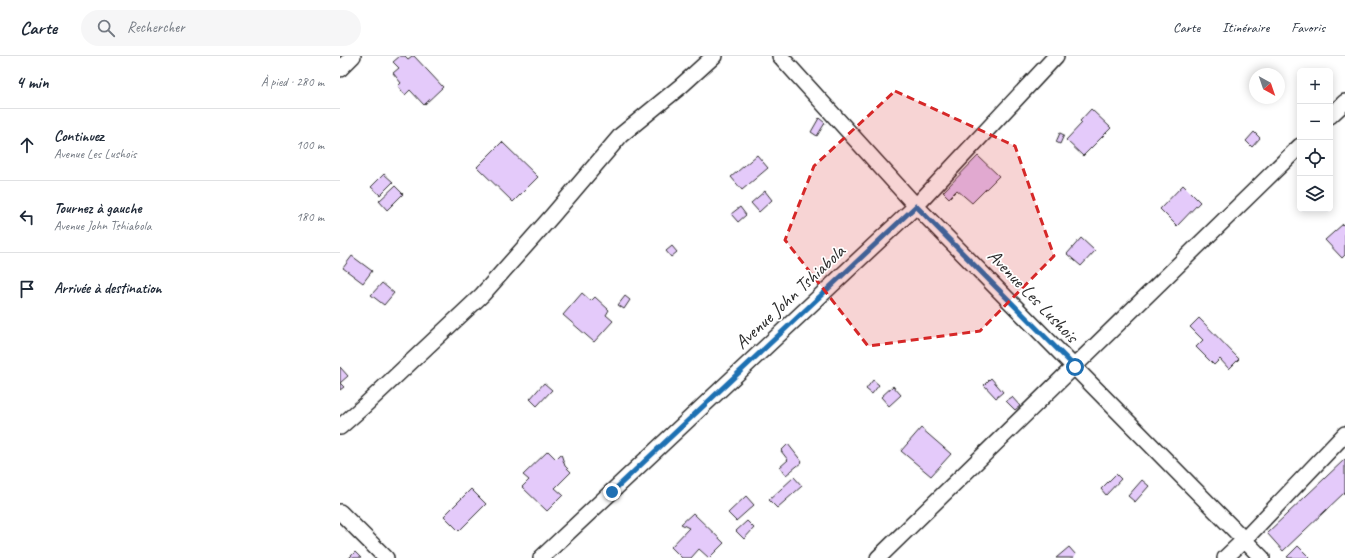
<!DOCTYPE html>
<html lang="fr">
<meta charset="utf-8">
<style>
body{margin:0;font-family:Caveat,sans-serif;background:#f6f6f7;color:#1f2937}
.controls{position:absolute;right:12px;top:12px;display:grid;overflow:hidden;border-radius:6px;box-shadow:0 2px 10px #0003}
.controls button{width:36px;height:36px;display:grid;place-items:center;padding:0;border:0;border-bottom:1px solid #e0e1e3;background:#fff;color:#1f2937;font:20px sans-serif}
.compass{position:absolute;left:909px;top:12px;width:36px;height:36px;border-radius:50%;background:#fff;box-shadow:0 2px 10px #0003;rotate:140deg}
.stop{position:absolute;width:12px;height:12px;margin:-9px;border:3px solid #1f6fb2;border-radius:50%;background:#fff}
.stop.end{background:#1f6fb2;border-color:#fff;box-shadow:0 1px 4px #0008}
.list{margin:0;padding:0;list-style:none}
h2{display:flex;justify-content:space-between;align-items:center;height:52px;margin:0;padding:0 16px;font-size:17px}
h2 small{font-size:13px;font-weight:400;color:#747a83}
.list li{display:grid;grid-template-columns:26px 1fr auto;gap:12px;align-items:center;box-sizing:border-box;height:72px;padding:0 16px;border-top:1px solid #e0e1e3}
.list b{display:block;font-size:15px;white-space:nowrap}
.list p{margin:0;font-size:13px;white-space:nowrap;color:#747a83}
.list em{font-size:13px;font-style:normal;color:#747a83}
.icon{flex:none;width:22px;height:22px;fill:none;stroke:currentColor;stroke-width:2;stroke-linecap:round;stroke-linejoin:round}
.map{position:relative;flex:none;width:1005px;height:502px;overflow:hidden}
header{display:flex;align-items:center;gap:24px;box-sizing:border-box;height:56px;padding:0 20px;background:#fff;border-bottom:1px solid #e0e1e3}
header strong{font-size:19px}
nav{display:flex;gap:22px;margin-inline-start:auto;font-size:14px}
.search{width:280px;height:36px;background:#f6f6f7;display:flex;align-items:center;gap:10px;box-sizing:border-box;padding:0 14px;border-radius:22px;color:#747a83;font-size:15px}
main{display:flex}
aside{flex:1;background:#fff}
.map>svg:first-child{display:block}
</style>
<header>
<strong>Carte</strong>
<div class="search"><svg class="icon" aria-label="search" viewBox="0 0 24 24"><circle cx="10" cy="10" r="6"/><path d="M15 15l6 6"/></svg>Rechercher</div>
<nav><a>Carte</a><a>Itinéraire</a><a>Favoris</a></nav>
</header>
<main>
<aside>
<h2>4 min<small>À pied · 280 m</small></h2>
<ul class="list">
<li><svg class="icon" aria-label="ahead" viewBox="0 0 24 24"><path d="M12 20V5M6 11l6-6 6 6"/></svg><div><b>Continuez</b><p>Avenue Les Lushois</p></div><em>100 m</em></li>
<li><svg class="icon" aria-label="left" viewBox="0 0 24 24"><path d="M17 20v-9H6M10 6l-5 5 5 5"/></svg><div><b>Tournez à gauche</b><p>Avenue John Tshiabola</p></div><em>180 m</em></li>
<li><svg class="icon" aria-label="arrive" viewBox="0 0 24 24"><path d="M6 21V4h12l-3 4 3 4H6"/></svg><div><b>Arrivée à destination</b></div></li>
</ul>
</aside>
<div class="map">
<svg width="1005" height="502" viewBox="0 0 1005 502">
<rect width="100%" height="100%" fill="#fff"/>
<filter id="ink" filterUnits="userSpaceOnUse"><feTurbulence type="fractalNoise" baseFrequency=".025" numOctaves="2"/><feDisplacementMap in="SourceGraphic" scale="8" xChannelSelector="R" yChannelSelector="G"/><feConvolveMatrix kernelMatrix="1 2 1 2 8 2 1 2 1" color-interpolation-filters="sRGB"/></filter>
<g filter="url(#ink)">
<!-- building -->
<path fill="#e4cafa" stroke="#2b2b2b" d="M60,0h5l3,3 4,-3h2l29,31 -19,18 -14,-15 -5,5 -7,-9 3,-3 -8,-10 6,-5 -6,-6z
M751,53l20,19 -28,28 -17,-16 16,-17 -2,-2z
M479,62l6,5 -8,13 -6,-4z
M914,76l6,6 -8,9 -6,-6z
M720,77l4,2 -4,9 -4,-2z
M162,86l36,35 -25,25 -36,-35z
M417,99l11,13 -26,22 -11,-13z
M638,100l21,20 -27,27 -15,-13 -8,8 -6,-6z
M44,118l9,8 -13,13 -9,-8z
M843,129l17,17 -23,24 -17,-17z
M55,130l8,8 -16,16 -8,-9z
M425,135l7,9 -13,12 -8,-9z
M400,151l6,8 -8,7 -7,-8z
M1003,168l2,2v29l-3,3 -17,-18z
M741,182l14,13 -14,15 -14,-12z
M332,190l5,6 -6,5 -5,-6z
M12,200l20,15 -9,12 -20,-15z
M42,227l12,10 -10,12 -13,-10z
M242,237l9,8 4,-4 14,13 -3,5 7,6 -19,21 -31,-27z
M285,240l5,4 -6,9 -6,-4z
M859,262l40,41 -10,10 -9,-10 -6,6 -18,-18 7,-7 -13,-13z
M0,311l8,9 -8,7 4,4 -4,3z
M651,322l12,14 -7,6 -12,-13z
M533,324l6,5 -7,9 -6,-5z
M204,327l8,7 -15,16 -7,-7z
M553,330l8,9 -12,11 -8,-9z
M672,341l8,9 -5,4 -9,-9z
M581,372l30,26 -20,22 -30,-25z
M448,388l14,18 -16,13 -6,-8 8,-7 -7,-9z
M208,395l8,8 5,-5 4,12 6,6 -16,16 8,7 -16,16 -25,-24 7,-7 -6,-5z
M1005,403v33l-62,59 -16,-18z
M776,418l5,5 -15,16 -5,-6z
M454,421l8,9 -25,22 -8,-8z
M802,424l7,6 -14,16 -7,-6z
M131,433l15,15 -27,27 -15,-15z
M406,440l8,9 -18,16 -8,-8z
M353,457l31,30 -15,15 -10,-9 -8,9h-9l-11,-11 18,-19 -8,-4z
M407,465l7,7 -10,11 -8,-8z
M958,490l12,12h-21l-2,-1z
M729,491l7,8 -3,3h-17z
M15,496l6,6h-12z"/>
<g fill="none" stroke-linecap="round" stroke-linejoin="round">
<defs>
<path id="street" d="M440,0l136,150 346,352
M0,13l13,-13
M990,60l15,-14
M0,371l24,-21 118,-111 70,-79 69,-81 60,-49 33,-30
M0,456l46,46
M201,502l375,-352 140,-150
M538,502l422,-412
M885,502l19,-18 101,-106"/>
</defs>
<!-- street casing -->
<use href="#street" stroke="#2b2b2b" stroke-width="18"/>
<!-- street -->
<use href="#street" stroke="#fff" stroke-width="15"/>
</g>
</g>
<g fill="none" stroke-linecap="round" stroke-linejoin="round" filter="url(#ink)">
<!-- route -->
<path stroke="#1f6fb2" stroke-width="5" d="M272,436l304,-286 159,161"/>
</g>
<!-- marked area -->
<path fill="#d62828" fill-opacity="0.2" stroke="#d62828" stroke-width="3" stroke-dasharray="8 5" stroke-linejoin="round" d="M555,35l120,55 39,110 -74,75 -112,15 -83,-106 29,-74z"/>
<g text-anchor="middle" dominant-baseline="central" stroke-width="3.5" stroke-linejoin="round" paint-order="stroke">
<!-- street labels -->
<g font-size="19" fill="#2b2b2b" stroke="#fff">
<text transform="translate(693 240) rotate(46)">Avenue Les Lushois</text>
<text transform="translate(450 241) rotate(-43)">Avenue John Tshiabola</text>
</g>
</g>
</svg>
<div class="controls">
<button>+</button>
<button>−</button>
<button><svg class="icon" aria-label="locate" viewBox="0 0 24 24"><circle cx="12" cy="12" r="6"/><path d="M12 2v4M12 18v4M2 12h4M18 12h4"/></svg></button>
<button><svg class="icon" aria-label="layers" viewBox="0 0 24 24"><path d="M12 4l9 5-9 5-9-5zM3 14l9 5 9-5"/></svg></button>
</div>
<svg class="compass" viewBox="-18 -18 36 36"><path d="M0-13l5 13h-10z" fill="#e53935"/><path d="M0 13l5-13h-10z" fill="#747a83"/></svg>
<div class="stop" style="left:735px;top:311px"></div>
<div class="stop end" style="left:272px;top:436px"></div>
</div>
</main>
